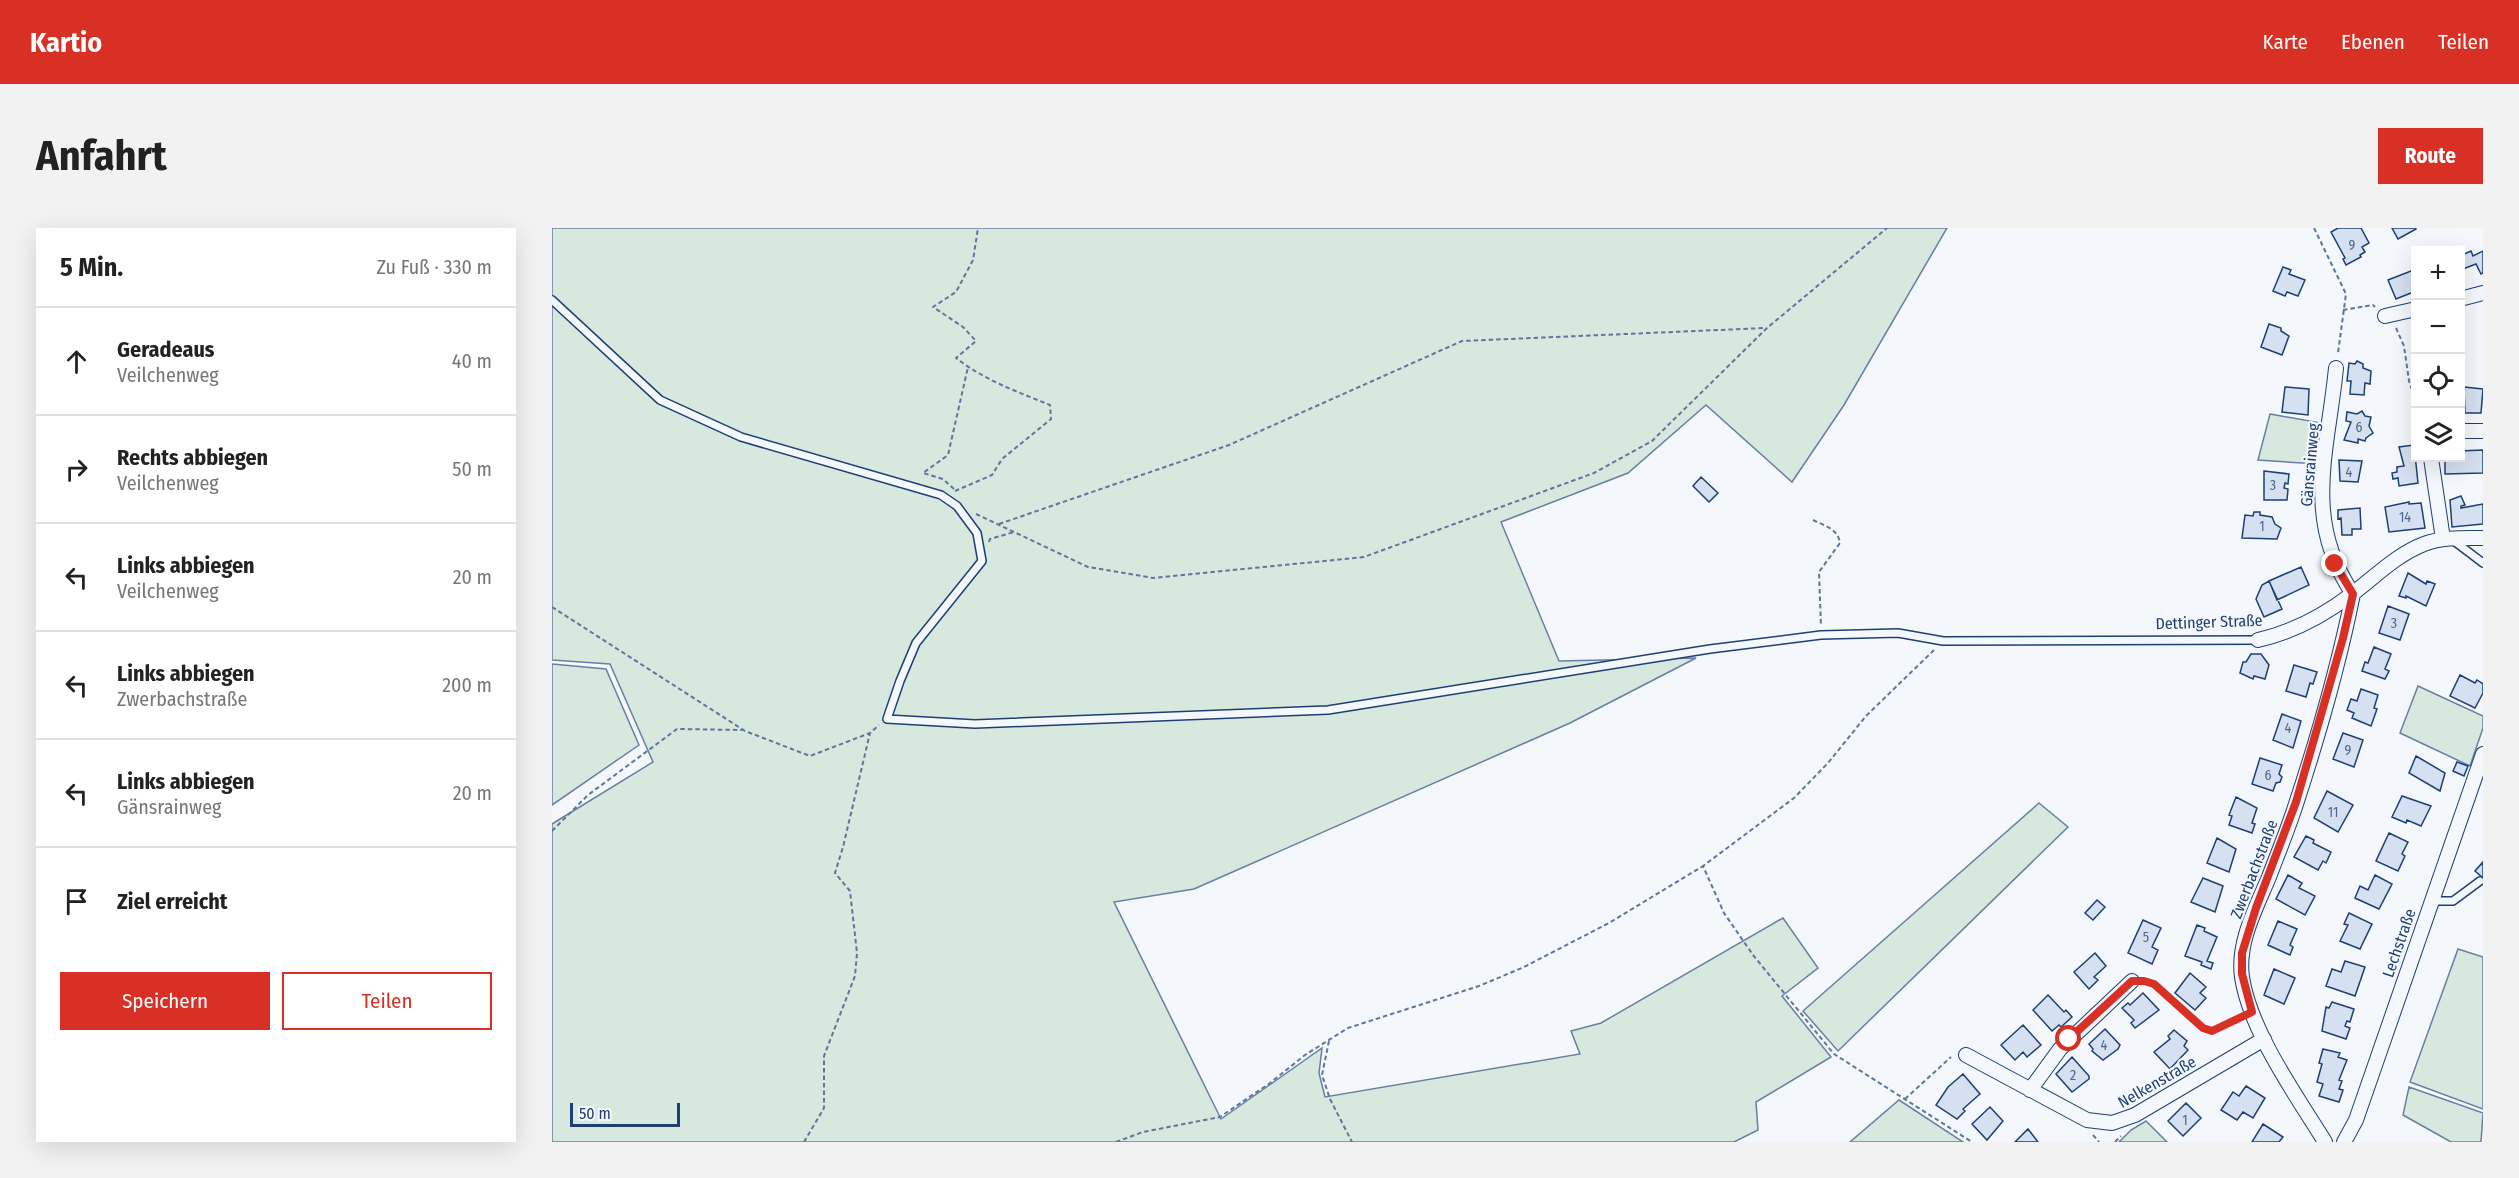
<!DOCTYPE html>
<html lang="de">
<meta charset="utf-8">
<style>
body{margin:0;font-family:"Fira Sans Condensed",sans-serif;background:#f2f2f2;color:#222}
.controls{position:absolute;right:18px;top:18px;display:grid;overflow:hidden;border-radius:0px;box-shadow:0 6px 24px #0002}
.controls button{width:54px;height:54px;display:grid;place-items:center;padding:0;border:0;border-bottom:2px solid #e0e0e0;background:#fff;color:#222;font:30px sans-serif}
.scale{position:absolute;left:18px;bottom:15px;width:110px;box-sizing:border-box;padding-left:6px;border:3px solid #1d3f73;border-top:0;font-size:16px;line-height:21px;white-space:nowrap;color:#1d3f73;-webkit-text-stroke:4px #f4f7fb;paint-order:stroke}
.stop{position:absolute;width:18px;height:18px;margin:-14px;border:4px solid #d93025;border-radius:50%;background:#fff}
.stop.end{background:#d93025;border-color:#fff;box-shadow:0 2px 6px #0008}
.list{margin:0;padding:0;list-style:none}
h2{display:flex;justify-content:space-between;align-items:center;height:78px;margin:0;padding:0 24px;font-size:26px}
h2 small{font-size:20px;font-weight:400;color:#767676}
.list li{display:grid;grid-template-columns:39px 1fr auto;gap:18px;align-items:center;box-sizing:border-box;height:108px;padding:0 24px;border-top:2px solid #e0e0e0}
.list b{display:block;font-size:22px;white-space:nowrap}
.list p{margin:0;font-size:20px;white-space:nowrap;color:#767676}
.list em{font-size:20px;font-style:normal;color:#767676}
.actions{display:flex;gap:12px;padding:18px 24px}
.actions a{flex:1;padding:14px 0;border:2px solid #d93025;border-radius:0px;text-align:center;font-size:21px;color:#d93025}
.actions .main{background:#d93025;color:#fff}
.icon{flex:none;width:33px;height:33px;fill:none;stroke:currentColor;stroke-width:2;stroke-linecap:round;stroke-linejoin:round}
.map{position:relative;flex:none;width:1931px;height:914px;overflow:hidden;border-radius:0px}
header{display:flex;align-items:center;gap:36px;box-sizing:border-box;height:84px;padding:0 30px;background:#d93025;color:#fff}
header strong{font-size:28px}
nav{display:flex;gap:33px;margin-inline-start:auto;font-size:21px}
.intro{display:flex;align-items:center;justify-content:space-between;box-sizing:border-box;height:144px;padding:0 36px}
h1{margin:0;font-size:42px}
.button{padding:15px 27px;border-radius:0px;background:#d93025;color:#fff;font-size:21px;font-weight:700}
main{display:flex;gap:36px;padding:0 36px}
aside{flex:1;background:#fff;border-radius:0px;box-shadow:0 6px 24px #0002}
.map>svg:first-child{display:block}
</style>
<header>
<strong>Kartio</strong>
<nav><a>Karte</a><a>Ebenen</a><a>Teilen</a></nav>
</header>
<div class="intro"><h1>Anfahrt</h1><a class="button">Route</a></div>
<main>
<aside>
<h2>5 Min.<small>Zu Fuß · 330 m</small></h2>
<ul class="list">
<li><svg class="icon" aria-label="ahead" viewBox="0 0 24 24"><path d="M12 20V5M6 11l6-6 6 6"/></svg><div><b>Geradeaus</b><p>Veilchenweg</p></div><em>40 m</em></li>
<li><svg class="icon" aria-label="right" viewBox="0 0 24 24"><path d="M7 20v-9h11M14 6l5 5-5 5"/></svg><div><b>Rechts abbiegen</b><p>Veilchenweg</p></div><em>50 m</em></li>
<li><svg class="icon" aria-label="left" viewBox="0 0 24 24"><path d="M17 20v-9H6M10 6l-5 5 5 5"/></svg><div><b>Links abbiegen</b><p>Veilchenweg</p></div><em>20 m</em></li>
<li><svg class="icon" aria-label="left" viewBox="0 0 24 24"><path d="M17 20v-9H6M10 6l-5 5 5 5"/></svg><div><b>Links abbiegen</b><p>Zwerbachstraße</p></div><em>200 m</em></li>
<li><svg class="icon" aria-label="left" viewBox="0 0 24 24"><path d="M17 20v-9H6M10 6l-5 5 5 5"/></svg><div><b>Links abbiegen</b><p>Gänsrainweg</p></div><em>20 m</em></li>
<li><svg class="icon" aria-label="arrive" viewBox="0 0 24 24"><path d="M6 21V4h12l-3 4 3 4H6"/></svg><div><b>Ziel erreicht</b></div></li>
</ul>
<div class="actions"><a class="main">Speichern</a><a>Teilen</a></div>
</aside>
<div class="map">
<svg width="1931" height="914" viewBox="0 0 1931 914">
<rect width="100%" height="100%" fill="#f4f7fb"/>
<!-- green -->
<path fill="#d7e8df" stroke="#687fa3" stroke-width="1.5" d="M0,0h1395l-103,177 -52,77 -86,-77 -78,68 -127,49 58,139 137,-3 -126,65 -376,166 -80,13 107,217 101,-71 -3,25 6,24 255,-43 -9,-23 30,-8 182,-105 35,50 -36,28 49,61 -75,45 2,28 -24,12h-1182v-318l101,-62 -43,-98 -58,-4z
M1718,186l51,9 -4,41 -59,-4z
M0,436l54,5 33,76 -87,60z
M1866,458l65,30v12l-13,38 -70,-33z
M1487,575l29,24 -230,224 -35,-40z
M1906,721l25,8v152l-73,-27z
M1857,859l74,26 -2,29h-30l-48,-27z
M1347,872l64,42h-113z
M1594,893l21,21h-48l12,-12z"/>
<!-- building -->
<path fill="#d5e0f0" stroke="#1d3f73" stroke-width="1.5" d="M1786,0h23l8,15 -7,4 3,5 -5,3 1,2 -15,8 -3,-6 2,-1 -14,-26z
M1840,0h23l1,1 -18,10z
M1919,23l2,5 10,-5v22l-2,1 -5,-10 -13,5 -3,-13z
M1731,39l8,3 -2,4 16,6 -7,16 -11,-4 -2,4 -12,-5z
M1864,41v22l-20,8 -8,-19z
M1717,96l12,4v3l8,5 -7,19 -21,-8z
M1805,133l6,3v4l8,3 -1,13 -5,-1 -1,12 -14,-1 1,-13h-4l2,-18 6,1z
M1733,159l24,2 -1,26 -26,-3z
M1912,159l19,2 -2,24h-16z
M1810,183l3,5 6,1 -2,9 4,7 -7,5 -1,3 -7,-2v4l-14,-3 7,-18 -5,-1 1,-9 10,2z
M1862,217l4,38 -19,3 -1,-8 -5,1 -1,-6 5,-1v-5l7,-1 -5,-19z
M1931,222v23l-38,1v-16h15v-7z
M1787,232l23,1 -4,21 -18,-1z
M1712,243l25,3 -1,10 -3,-1 -1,5 4,1 -1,11h-23z
M1149,249l17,16 -9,9 -16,-16z
M1909,268l4,9 -4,1v2l22,-4v20l-31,3 -2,-27z
M1857,274v2l12,-1 4,25 -36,4 -4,-25z
M1808,280l1,21h-9v6h-10l-1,-17 -3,1v-9z
M1702,284h6v3l12,2 3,7 6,4 -4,11 -35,-1 3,-23 8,1z
M1749,339l8,18 -32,15 -8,-19z
M1856,345l18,11 1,-3 8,3 -9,22 -20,-10v2l-7,-2z
M1717,353l13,28 -18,8 -8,-18 6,-14z
M1836,378l21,8 -9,26 -21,-7z
M1822,419l17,7 -6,15 4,2 -4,8 -23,-8 3,-9 3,1z
M1699,426h10l8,11 -4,14 -11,-3 -1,3 -13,-6 3,-11h3z
M1742,437l23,7 -4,12 -3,-1 -4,14 -20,-6z
M1908,447l15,8 2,-3 6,4v9l-8,15 -25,-12z
M1809,461l17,6 -4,13 3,1 -6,17 -19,-8 2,-5 -7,-3 4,-11 6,2z
M1730,486l19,7 -8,27 -20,-8z
M1791,505l20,7 -9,27 -21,-8z
M1864,528l29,17 -5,18 -31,-18z
M1708,530l22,7 -3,9 3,3 -2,5 -4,1 -3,8 -21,-7z
M1905,534l11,4 -4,10 -11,-5z
M1775,563l26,14 -15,27 -24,-14z
M1850,568l29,10 -10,20 -14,-6 -1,3 -14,-6z
M1684,569l21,11 -5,15 3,1 -3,9 -23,-8 3,-9 -3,-1z
M1837,605l19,9 -6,12 3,2 -7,15 -22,-10z
M1754,608l8,4 -1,3 18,9 -5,11 -3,-2 -5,9 -24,-13z
M1665,610l19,11 -7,23 -22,-9z
M1931,634v16l-8,-7z
M1736,647l14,8 -3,5 16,8 -10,19 -29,-16z
M1823,647l17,9 -13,25 -24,-11 5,-12 8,4z
M1651,650l20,8 -8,26 -24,-10z
M1545,672l8,7 -12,13 -8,-7z
M1797,685l23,11 -12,25 -20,-8 8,-16 -4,-1z
M1591,692l18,8 -9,19 6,3 -6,14 -24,-11z
M1726,693l19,8 -7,16 3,2 -3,8 -22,-10z
M1645,697l8,3 -1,3 13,6 -10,24 6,2 -2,6 -10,-4 1,-3 -17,-6z
M1543,725l11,13 -12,11 4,3 -9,9 -15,-17z
M1793,733l20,6 -10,29 -29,-10 6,-17 9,3z
M1722,741l21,9 -11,26 -20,-9z
M1638,745l16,14 -6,6 6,5 -11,12 -20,-17z
M1591,765l16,17 -24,18 -4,-5 3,-3 -12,-12 6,-5 2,2z
M1496,767l16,17 2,-2 6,7 -11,10 -2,-2 -7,6 -19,-21z
M1780,774l22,7 -4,13 -3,-1 -2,5 5,2 -4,11 -24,-8 4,-24 3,1z
M1471,797l18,20 -14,12 -4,-5 -8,8 -14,-15z
M1553,801l15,16 -2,4 -15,11 -11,-9 1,-2 -4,-5z
M1622,802l13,11 -3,5 4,4 -18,19 -16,-17 16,-13 -2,-3z
M1771,821l17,4 -2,4 9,3 -8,20 3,1 -3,8 4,1 -4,12 -20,-6 4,-12 -6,-2 5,-18 -3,-1z
M1520,829l17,19v3l-17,13 -16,-18z
M1411,846l17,20 -17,15 2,2 -8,8 -21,-14 12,-18z
M1694,858l19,12 -12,20 -10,-6 -6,8 -16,-10 12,-18 6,4z
M1634,875l15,15 -18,18 -15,-15z
M1438,879l13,14 -16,19 -15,-16z
M1711,896l20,13 -4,5h-27z
M1476,901l10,13h-23z"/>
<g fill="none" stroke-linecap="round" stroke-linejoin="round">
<defs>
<path id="lane" d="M0,72l108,100 81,37 200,58 16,11 20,27 5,28 -66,82 -16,38 -13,38 88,5 353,-14 382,-61 111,-14 77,-2 45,8 315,-1
M1902,313l29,22
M1879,673h22l27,-20"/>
<path id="street" d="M1908,71l23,-6
M1833,88l31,-7
M1908,203h23
M1879,230l12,81
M1706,412c36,-8 65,-24 94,-46 24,-18 44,-39 72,-50 18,-7 39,-6 59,-6
M1414,827l121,65 25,3 23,-8 129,-76
M1478,862l30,-41 72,-68
M1773,914c-29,-47 -75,-111 -83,-165 -5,-34 14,-69 27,-100 9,-24 19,-48 27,-73 22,-67 43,-140 57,-210 -51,-75 -25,-143 -17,-226
M1792,914l12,-22 127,-366"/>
</defs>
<!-- lane casing -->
<use href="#lane" stroke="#1d3f73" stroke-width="10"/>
<!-- street casing -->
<use href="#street" stroke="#1d3f73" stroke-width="16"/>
<!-- path -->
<path stroke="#5e769c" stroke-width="2" stroke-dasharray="4.5 3" stroke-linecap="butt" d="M1762,0l32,66 -8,59
M1791,82l30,-5 2,2
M1844,100l8,18 5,35 7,20
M402,261l-11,-10 -20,-6 25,-18 20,-88
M403,263l37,-16 10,-16 49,-40 -1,-14c-32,-13 -66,-25 -94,-47l20,-17 -13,-14 -30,-20 23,-15 17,-32 5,-32
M424,286l112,53 65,11 211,-21 230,-84 58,-32 115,-113 120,-100
M1261,292c12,6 25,9 27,23l-21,29 2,54
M447,296l230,-79 233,-104 303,-13
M437,314l1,-3 24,-7
M0,379l193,124 65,25 60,-23 9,-8
M1382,422l-68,66 -38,47 -34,35 -91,68 21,47 29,42 81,99 138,88
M0,603l36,-36 89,-66 65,1
M1594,754l8,2 49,44 9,3 28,-13
M777,813l-7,34 8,24 22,43
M1353,871l46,-42
M1541,907l6,7
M252,914l20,-34v-52l31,-80 2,-23 -7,-62 -15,-18 8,-26 27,-114
M564,914l27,-10 77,-15 50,-34 35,-28 43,-27 131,-42 45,-19 85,-44 94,-57
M1563,914l6,-6"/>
<!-- lane -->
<use href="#lane" stroke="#f4f7fb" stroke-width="7"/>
<!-- street -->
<use href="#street" stroke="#f4f7fb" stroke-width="14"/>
</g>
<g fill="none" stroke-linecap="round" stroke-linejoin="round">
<!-- route -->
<path stroke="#d93025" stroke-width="8" d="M1517,811l63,-58h12l10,3 49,44 9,3 40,-19 -10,-38v-21l14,-45 40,-106 47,-164 10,-44 -18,-30"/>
</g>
<g text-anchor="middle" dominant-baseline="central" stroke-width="4.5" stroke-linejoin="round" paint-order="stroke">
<!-- number labels -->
<g font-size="14" fill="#4b6792">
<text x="1800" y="17">9</text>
<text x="1807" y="199">6</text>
<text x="1797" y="244">4</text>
<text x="1721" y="257">3</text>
<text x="1853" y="289">14</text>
<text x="1710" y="298">1</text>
<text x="1842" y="395">3</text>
<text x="1736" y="500">4</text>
<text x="1796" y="522">9</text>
<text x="1716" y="547">6</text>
<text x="1781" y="584">11</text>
<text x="1594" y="709">5</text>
<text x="1552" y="817">4</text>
<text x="1521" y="847">2</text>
<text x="1633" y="892">1</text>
</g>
<!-- street labels -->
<g font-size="16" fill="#1d3f73" stroke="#f4f7fb">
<text transform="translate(1758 237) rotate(-85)">Gänsrainweg</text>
<text transform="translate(1657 394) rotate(-2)">Dettinger Straße</text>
<text transform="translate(1702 641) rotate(-69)">Zwerbachstraße</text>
<text transform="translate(1847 715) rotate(-71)">Lechstraße</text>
<text transform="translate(1605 854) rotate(-30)">Nelkenstraße</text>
</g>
</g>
</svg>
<div class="controls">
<button>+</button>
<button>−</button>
<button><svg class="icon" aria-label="locate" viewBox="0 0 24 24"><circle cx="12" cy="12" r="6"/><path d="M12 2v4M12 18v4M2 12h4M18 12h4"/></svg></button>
<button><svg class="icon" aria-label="layers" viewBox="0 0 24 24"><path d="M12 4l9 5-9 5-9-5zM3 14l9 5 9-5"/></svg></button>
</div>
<div class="scale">50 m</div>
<div class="stop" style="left:1517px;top:811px"></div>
<div class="stop end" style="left:1783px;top:336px"></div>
</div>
</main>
